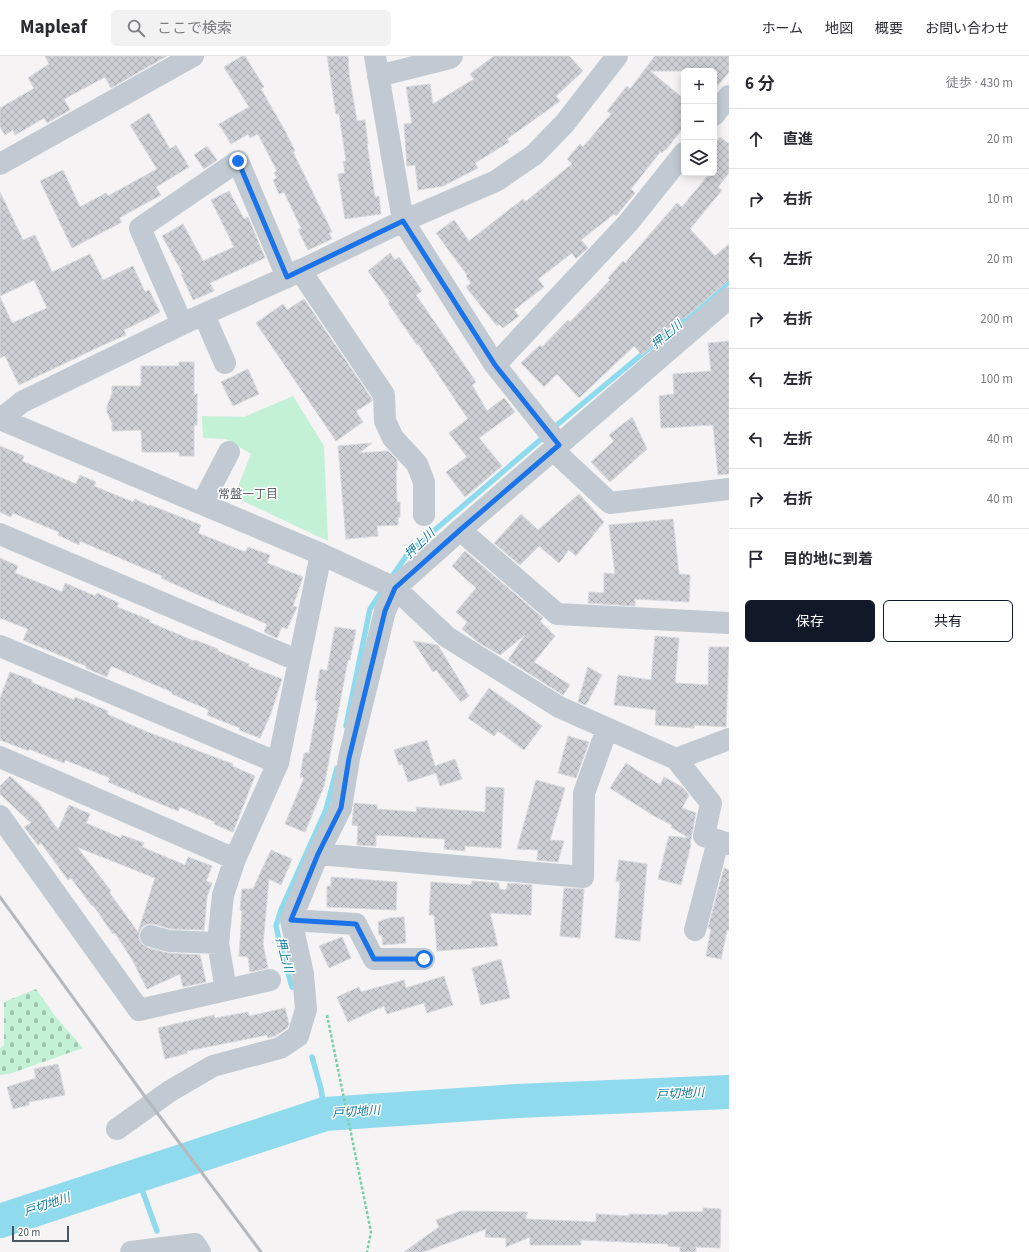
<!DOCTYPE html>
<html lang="ja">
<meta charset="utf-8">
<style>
body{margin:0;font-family:"Source Sans 3","Noto Sans JP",sans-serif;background:#f2f2f3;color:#2b2b33}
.controls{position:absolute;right:12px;top:12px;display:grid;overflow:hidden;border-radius:6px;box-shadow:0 2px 10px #0003}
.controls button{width:36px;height:36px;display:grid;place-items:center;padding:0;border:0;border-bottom:1px solid #e1e1e2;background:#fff;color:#2b2b33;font:20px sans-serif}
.scale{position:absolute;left:12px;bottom:10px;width:57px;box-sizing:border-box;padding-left:4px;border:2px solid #4a5661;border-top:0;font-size:11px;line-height:14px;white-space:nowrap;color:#4a5661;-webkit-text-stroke:3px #fff;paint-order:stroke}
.stop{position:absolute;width:12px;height:12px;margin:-9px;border:3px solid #1a73e8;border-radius:50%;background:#fff}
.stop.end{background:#1a73e8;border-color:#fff;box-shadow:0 1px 4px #0008}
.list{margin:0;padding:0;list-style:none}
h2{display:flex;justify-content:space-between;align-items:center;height:52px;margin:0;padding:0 16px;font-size:17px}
h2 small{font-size:13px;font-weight:400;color:#7c7c81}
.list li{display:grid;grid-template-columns:26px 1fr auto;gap:12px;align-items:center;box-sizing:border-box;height:60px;padding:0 16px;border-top:1px solid #e1e1e2}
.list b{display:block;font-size:15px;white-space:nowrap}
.list em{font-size:13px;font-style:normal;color:#7c7c81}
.actions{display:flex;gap:8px;padding:12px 16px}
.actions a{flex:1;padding:9px 0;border:1px solid #111827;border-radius:6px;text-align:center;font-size:14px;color:#111827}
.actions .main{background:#111827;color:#fff}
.icon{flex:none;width:22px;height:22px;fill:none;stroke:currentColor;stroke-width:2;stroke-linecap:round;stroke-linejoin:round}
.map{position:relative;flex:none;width:729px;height:1196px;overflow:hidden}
header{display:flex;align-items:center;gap:24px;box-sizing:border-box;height:56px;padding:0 20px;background:#fff;border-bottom:1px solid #e1e1e2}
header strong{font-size:19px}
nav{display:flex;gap:22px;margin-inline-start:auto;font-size:14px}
.search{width:280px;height:36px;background:#f2f2f3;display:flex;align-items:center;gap:10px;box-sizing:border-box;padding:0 14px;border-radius:6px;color:#7c7c81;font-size:15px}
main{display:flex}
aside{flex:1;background:#fff}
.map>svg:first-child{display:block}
</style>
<header>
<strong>Mapleaf</strong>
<div class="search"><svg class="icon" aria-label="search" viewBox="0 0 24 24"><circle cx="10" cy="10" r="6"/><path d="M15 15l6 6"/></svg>ここで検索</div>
<nav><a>ホーム</a><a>地図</a><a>概要</a><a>お問い合わせ</a></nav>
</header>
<main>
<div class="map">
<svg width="729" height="1196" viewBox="0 0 729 1196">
<defs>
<pattern id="cemetery-stones" width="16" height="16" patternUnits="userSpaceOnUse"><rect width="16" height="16" fill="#c3f1d5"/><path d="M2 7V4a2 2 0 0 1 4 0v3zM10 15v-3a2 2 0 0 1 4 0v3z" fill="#a0c6b0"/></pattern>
<pattern id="building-cross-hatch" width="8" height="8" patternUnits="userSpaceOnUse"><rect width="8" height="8" fill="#cdcfd5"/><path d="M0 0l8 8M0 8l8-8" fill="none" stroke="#a8abb0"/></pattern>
</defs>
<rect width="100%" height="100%" fill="#f5f3f3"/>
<!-- cemetery -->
<path fill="url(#cemetery-stones)" d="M36,933l19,27 28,32 -74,26 -9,1v-27l4,-3v-43z"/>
<!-- green -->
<path fill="#c3f1d5" d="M293,340l31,50 4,95 -94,-44 17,-43 -25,-15 -23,-1 -1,-22 42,1z"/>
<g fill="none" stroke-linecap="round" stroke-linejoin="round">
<!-- stream -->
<path stroke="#90daee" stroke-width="5.5" d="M552,373l177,-147
M389,525l20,-29 137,-117
M346,670l24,-117 14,-21
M292,931l-13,-47 -3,-14 5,-16 45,-100 11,-42
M312,1001l9,32 4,25
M137,1120l20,55"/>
<!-- river -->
<path stroke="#90daee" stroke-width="34" d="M0,1165l325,-107 192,-13 212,-9"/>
</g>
<!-- building -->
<path fill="url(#building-cross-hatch)" stroke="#d7d9de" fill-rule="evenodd" d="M45,0h122l-56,32 -6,-11 -41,22 6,11 -23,13 -3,-5 -29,17 -2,-5 -8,5 -5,-8v-19l33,-19 1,-1 -6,-10 21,-14z
M242,0h3l19,31 -3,2 23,40 11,22 -2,1 39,80 -3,1 3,6 -24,11 -10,-20 3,-2 -17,-36 -5,2 -6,-14 4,-2 -3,-5 3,-2 -19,-37 -8,4 -2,-4 -17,10 -12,-20 30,-17 -25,-40z
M327,0h21l1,18 8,47 8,-1 3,24h-1l8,53 4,-1 2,18 -36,5 -7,-45 7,-1 -2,-12h3l-7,-47h-3z
M494,0h75l14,15 -27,25 4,5 -53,38 2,3 -34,21 3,5 -35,18 -25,4 -3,-25 -8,1 -3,-42 8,-1 -6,-36 24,-3 3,20 41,-25 -4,-5z
M655,0h74v16l-15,18v-19h-64l34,28v27l-18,24v-1l-4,4 -1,-2 -30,38 4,4 -19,23 -2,-2 -33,26 7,8 -12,11 -4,-6 -34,26 6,8 -30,23 5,6 -16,12 -4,-4 -2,2 -31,-39 5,-4 -5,-7 1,-1 -31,-42 18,-13 15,21 54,-42 2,3 47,-38 -5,-5 13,-15 3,3 28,-33 -4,-3 20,-25 3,3z
M149,57l21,36 6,-4 13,22 -33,20 5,8 -42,23 3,4 -50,26 -32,-67 23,-11 17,37 26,-14 2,3 49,-27 -27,-44z
M720,81l9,7v29l-11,14 4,3 -32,39 25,27 14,-12v36l-44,38 -1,-1 -42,38 -8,-9 -55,52 -22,-24 -13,13 -23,-24 19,-18 2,2 26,-27 2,2 40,-42 -2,-2 15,-17 2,2 52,-60 5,4 28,-34h4v-28z
M207,90l10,14 -13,9 -10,-14z
M229,135l15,28 4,-2 17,41 -55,25 4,8 -21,9 -12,-26h2l-21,-38 21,-12 20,37 31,-14 -23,-47z
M0,136l23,48 12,-5 17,37 38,-18 13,26 30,-14 12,26 4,-2 11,22 -36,18 2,5 -23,10 -84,40 -14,-29 -5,2v-61l12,26 35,-15 -13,-28 -34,16z
M390,197l5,7 4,-3 23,34 -6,4 60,87 -4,3 15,26 17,-13 11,14 -36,26 23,28 -37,31 -19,-25 21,-15 -18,-24 19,-14 -50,-75 -1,1 -29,-42 2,-1 -22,-31z
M304,243l68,100v2l-16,10 7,11 -27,19 -80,-118 27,-19 4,6z
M729,285v133l-11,1 -5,-50 -52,3 -2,-32 15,-2 -1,-20 38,-3 -3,-28z
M179,306h15v33l3,-2v32h-3v31h-15v-4h-37l-1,-22 -29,1v-8l-5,-11v-6l5,-12v-8h29v-20h38z
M248,313l11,25 -26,12 -12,-24z
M632,361l15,32 -37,33 -19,-20 23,-21 -5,-6z
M372,387l-13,10 29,-2 9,9v11h-1l1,31h3v15h-2v8l-21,1 1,10 -32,3 -8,-93z
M0,390l24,10 -2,5 54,23 4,-9 16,7 -2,4 39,16 2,-3 14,7 1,-1 51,20 -3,8 47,19 3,-5 22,8 -3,8 36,14 -10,29 4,1 -10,22 -5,-2 -5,11 -13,-6 3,-8 -73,-31 -33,-15 1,-2 -82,-35 -1,4 -21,-10 1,-3 -46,-19 -2,4 -11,-5z
M579,438l25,28 -28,34 -7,-6 -10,13 -20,-17 -19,19 -26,-22 27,-29 17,16z
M673,463l6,55 11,1 -1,27 -54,-3v7l-47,-3 1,-11 15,1v-20l11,1 -6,-49z
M465,495l78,67 -3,3 15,15 -21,26 36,23 -7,10 -55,-35 17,-25 -25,20 -22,-13 -16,-13 5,-7 -11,-10 20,-24 -24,-22z
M0,502l18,8 -3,7 47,19 3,-9 30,13 2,-3 22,10 -2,4 33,13 -1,2 45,19 1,-1 23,9v2l31,13 -1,2 34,13 -11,34 -11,25 -21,-8 1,-2 -33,-13 2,-5 -37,-16v-2l-40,-17 -21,-9 -4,11 -21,-9v-2l-63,-26 5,-11 -28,-11z
M335,571l21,3 -6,30h-2l-24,126 -19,46 -20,-8 19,-46 -4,-1 4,-24h5l9,-52 -3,-1 5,-31 7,2z
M655,580l24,2 -4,45 33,2 1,-38h20l-3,80 -32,-2v3l-39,-3 1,-15 -42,-5 4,-30 33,5z
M413,585l24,4 2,2 30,49 -8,6 -25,-32 -3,2z
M588,611l14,8 -16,30 -8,-3z
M10,616l22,8 -1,2 43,18 1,-3 33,14 -1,3 38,17 88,33 -1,2 23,10 -22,56 -19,-8 1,-2 -35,-15 -2,4 -70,-29 2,-4 -45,-18 -1,3 -35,-14v2l-29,-11v-42z
M489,632l53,38 -18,24 -26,-19 -4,5 -26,-18z
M568,680l21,6 -13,36 -18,-5z
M427,684l8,26 20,-7 7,20 -22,7 -4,-13 -28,9 -6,-18 -3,1 -5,-15z
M626,707l34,22 4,-8 18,10 7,8 -7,13 14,5 -6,31h1l-10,41 -23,-6 11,-43 20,2 -18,-11 1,-2 -18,-9 -44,-28z
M10,720l29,27 19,27 11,-25 21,9 -4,9 35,15 1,-3 22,8 -2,4 43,18 3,-8 24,9 -6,15 6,2 -5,14 -3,33 -33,-1 -17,-5h-6l-6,3 -3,6v6l3,5 6,4 20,5 32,2 6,27 -23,5 -3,-13 -33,15 -14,-28 -18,-28 -2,1 -20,-29 -1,1 -21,-28 -3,2 -27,-37 -3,2 -14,-18 7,-4 -31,-29v-8zM77,791l78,31 -17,54 -29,-40 2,-1z
M536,724l29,8 -15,52 14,1 -6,21 -21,-2 1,-10 -21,-1z
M486,731l18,1 -3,60 -36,-2v5l-21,-2 1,-10 -69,-4v11l-19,-1 1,-19 -6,-1 2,-22 23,2v4l40,3 -1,-5 69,5z
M271,794l21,9 -11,26 -12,-6 -6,65 5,24 -18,4 -2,-15 -9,-1 3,-45 -2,-1 2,-21h11z
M619,804l28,4 -7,77 -25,-3 5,-56 -4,-1z
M724,812l5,2v61l-2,-1 -6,29 -15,-3 5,-27 -3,-1z
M331,821l66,5 -1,28 -69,-3v-21h4z
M472,825l27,2v6l7,1 2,-7 24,2 -1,30 -41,-2 8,33 -61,5 -3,-36h-5l2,-33 41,3z
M564,832l20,1 -4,49 -20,-2z
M404,861l2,26 -23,2 -1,-10h-3l-1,-13 11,-4z
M342,881l9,21 -22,10 -10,-22z
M501,903l9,39 -29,7 -9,-37z
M444,920l9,29 -26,8 -3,-10 -37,11 -3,-8 -36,16 -11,-25 22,-10 2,5 43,-12 2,8z
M285,952l4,16 -2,4 -12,8 -7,2 -1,-3 -80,16 1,2 -23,6 -7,-31 56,-13 1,3 33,-6 1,4z
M58,1008l7,31 -36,7v3l-16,4 -6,-22 29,-9 -2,-9z
M703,1152l18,1 -1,39 -24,-1v5h-16v-5l-12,-1v-2l-87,-4v5h-51v-8l-24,10v-9l-21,-1 1,-8 -63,23h-19l35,-25 -3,-7 25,-9 66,1 1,1 -2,1v5l70,3v-8l33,2v-2l39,1v-3h35z"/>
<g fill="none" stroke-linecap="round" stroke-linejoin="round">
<!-- path -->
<path stroke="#7ad0a6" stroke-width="2.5" stroke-dasharray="3 2" stroke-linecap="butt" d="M327,959l44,217 -4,20"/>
<!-- minor -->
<path stroke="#c1cad2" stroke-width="22" d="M375,0l28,165 92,144 64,80
M378,20l72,-18 2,-2
M714,59l15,-19
M0,108l193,-108
M300,214l84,125 1,26 8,17 24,26 7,18v33
M204,259l21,48
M182,268l-42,-96 98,-67 49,116
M495,309l133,-142 56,-70
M0,360l1,3 21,-17 160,-78 105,-47 116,-56 93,-40 38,-26 31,-32 52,-67
M0,363l321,135 74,34 52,49 112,70 117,52 53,-20
M553,394l57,53 119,-14
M202,448l27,-52
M460,474l97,84 172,9
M0,478l299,127
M0,590l278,117
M0,701l235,102
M676,703l35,44 -7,33 25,8
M0,760l139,194 131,-30
M318,798l265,23 1,-84 23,-64
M695,874l23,-89
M151,880l18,5 49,2
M424,903h-50l-18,-35 -65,-4 27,-66 23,-46 8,-50 36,-147 10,-23 65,-58 269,-232
M226,934l-8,-47 5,-48 12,-36 43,-96 43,-209
M117,1073l53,-38 43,-25 67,-18 18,-12 8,-27 -3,-35 -12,-54
M131,1196l64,-8 5,8"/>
<!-- rail -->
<path stroke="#b5b8bd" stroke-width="3" d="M0,841l146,201 115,154"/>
</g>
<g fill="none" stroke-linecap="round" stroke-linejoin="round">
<!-- route -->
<path stroke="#1a73e8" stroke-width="5" d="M238,105l49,116 116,-56 92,144 64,80 -99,85 -65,58 -10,23 -36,147 -8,50 -23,46 -27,66 65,4 18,35h50"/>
</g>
<g text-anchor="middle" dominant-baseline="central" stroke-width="3" stroke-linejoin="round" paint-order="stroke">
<!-- water labels -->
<g font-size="12" font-style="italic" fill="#0c7c9b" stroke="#fff">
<text transform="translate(667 279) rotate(-40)">押上川</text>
<text transform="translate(420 488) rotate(-44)">押上川</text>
<text transform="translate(284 899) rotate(75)">押上川</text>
<text transform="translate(680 1038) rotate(-3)">戸切地川</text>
<text transform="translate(356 1056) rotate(-4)">戸切地川</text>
<text transform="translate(47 1149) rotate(-18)">戸切地川</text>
</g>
<!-- neighbourhood labels -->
<g font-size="12" fill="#5f6368" stroke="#fff">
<text x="248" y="438">常盤一丁目</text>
</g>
</g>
</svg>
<div class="controls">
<button>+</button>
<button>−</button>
<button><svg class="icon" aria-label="layers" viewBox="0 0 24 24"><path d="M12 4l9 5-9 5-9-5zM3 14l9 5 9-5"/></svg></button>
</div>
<div class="scale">20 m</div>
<div class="stop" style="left:424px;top:903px"></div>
<div class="stop end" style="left:238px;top:105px"></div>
</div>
<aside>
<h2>6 分<small>徒歩 · 430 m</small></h2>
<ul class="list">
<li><svg class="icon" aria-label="ahead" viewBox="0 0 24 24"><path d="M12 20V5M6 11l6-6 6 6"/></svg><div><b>直進</b></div><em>20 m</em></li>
<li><svg class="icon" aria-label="right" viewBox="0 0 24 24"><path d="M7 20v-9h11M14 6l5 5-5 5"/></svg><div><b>右折</b></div><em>10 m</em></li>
<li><svg class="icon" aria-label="left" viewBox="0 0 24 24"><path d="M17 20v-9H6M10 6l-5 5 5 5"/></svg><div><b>左折</b></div><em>20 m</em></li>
<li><svg class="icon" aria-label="right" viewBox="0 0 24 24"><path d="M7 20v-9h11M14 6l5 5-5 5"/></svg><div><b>右折</b></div><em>200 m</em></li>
<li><svg class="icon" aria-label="left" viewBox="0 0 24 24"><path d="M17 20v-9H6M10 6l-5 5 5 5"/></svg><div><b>左折</b></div><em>100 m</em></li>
<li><svg class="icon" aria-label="left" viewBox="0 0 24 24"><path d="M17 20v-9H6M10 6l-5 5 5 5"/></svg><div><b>左折</b></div><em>40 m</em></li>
<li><svg class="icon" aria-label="right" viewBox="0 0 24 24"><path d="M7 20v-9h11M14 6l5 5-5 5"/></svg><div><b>右折</b></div><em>40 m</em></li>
<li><svg class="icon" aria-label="arrive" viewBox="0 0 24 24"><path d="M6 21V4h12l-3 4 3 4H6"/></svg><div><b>目的地に到着</b></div></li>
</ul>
<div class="actions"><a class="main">保存</a><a>共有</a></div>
</aside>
</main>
